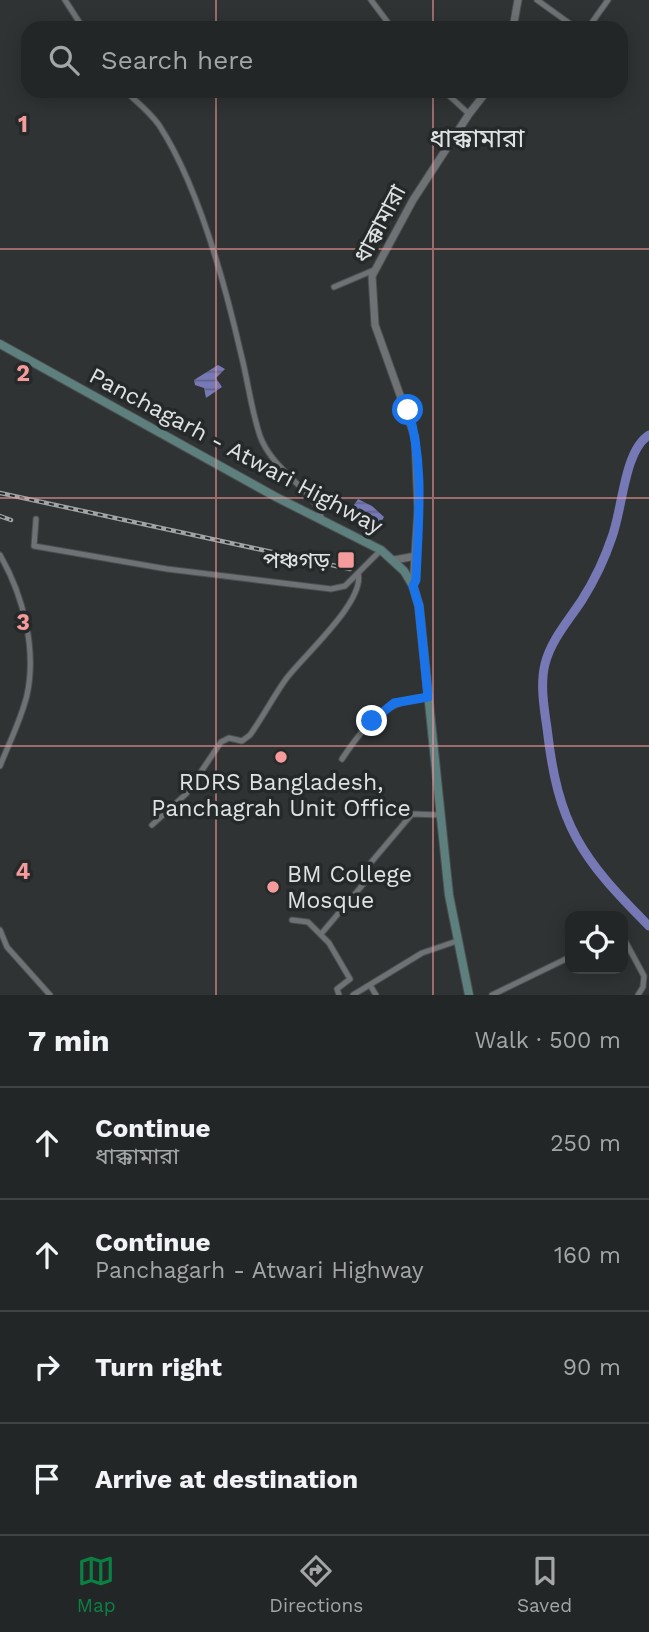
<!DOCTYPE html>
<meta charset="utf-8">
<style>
body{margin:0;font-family:"Work Sans","Noto Sans Bengali",sans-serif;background:#2b2e2f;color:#f1f3f6}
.controls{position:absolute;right:21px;bottom:21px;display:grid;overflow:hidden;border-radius:14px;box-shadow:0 4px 18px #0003}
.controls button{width:63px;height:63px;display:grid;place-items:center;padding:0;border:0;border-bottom:2px solid #404344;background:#232627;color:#f1f3f6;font:35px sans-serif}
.stop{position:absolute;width:21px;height:21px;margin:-16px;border:5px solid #1a73e8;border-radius:50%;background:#fff}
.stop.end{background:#1a73e8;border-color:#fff;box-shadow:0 2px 7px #0008}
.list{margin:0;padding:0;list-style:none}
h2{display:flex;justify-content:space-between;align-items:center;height:91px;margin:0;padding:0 28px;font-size:30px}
h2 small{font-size:23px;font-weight:400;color:#a3a5a7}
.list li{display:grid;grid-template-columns:46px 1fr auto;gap:21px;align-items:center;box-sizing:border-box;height:112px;padding:0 28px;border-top:2px solid #404344}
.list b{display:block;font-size:26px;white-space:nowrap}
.list p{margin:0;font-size:23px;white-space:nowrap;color:#a3a5a7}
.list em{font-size:23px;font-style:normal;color:#a3a5a7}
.icon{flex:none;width:38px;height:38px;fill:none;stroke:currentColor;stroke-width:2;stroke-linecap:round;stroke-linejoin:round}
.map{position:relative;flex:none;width:649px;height:995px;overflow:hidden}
.search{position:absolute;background:#232627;box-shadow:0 4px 18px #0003;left:21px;right:21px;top:21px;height:77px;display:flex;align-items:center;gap:18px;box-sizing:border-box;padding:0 24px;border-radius:21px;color:#a3a5a7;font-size:26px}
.sheet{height:539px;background:#232627}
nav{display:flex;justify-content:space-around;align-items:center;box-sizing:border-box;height:98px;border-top:2px solid #404344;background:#232627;font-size:19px;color:#a3a5a7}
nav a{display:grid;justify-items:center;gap:4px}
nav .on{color:#0b8043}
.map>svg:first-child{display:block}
</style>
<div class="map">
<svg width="649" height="995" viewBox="0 0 649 995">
<defs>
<pattern id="water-rules" width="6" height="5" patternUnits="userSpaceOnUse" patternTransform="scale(1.75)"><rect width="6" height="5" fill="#7778b6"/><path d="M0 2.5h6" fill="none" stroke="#626388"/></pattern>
</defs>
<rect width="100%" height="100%" fill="#2f3334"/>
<!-- water -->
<path fill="url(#water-rules)" d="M218,365l7,4 -9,9 6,9 -16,11 -2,-10 -9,-3 -1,-5z
M358,499l14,7 12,11 -7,12 -21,-6 -9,-8z"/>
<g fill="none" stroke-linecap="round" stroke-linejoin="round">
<!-- river -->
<path stroke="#7778b6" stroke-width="9" d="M649,435c-25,16 -26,72 -37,102 -7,21 -18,44 -30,63 -13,20 -31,40 -37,64 -5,20 -1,44 2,64 11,98 34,130 102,198"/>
<defs>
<path id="minor" d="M65,0l18,28
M371,0l21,28
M537,0l39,28
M588,28l20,-28
M125,91c12,11 24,20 34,34 39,60 66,159 82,229 7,27 10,55 19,82 13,36 56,54 62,84
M444,91l25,23
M334,287l40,-17
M36,519l-2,27 133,23 164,20 14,-3 36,-36
M0,555c23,40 37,94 27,140 -6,25 -18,48 -27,71
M342,759c24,-36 42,-58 86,-62
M152,825l34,-31 35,-52 8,-4 13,3 8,-6c13,-18 23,-38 36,-56 17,-23 80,-78 72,-106
M292,920l16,2 21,21 21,36 -13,10 2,6
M0,930l7,17 43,48
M321,934l50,-59 -3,-9 44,-52 29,1
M623,937l21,39 -1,11 -5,8
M370,985l6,10
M353,995l69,-42 35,-12
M492,995l78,-38"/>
<path id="tertiary" d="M513,28l5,-28
M394,560l22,-4
M413,586l5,-77 -3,-72 -40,-112 -3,-49 41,-76 56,-86 18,-23"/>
<path id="secondary" d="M0,344l276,153 105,53 23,21 9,15 6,20 30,289 20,100"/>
</defs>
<!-- minor casing -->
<use href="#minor" stroke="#4b4f50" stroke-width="7"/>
<!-- tertiary casing -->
<use href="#tertiary" stroke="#4b4f50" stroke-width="9"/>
<!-- secondary casing -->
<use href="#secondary" stroke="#4b4f50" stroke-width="10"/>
<!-- minor -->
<use href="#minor" stroke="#6e7274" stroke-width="5"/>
<!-- tertiary -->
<use href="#tertiary" stroke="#6e7274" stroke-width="7"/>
<!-- secondary -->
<use href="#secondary" stroke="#5d7f7d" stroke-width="8"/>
<defs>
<path id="rail" d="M0,493l350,76
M0,516l11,4"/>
</defs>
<!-- rail casing -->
<use href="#rail" stroke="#a0a4a5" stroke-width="4.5"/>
<!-- rail -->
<use href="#rail" stroke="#25292a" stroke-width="2" stroke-dasharray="5" stroke-linecap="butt"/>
</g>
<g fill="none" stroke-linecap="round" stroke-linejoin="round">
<!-- route -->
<path stroke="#1a73e8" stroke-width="9" d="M372,721l22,-18 34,-6 -9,-91 -6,-20 3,-6c2,-56 9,-116 -8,-170"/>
</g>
<!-- grid -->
<path fill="none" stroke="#f59b9c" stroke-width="2" stroke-opacity="0.55" d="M216,0v28M433,0v28M216,91v904M433,91v904M0,249h649M0,498h649M0,746h649"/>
<!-- markers -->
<g fill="#f59b9c" stroke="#25292a" stroke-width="2.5">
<rect x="337" y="551" width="18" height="18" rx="3.5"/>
<circle cx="281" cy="757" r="7"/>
<circle cx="273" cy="887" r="7"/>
</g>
<g text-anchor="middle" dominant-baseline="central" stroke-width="7" stroke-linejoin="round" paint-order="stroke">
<!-- street labels -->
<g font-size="23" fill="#dfe2e3" stroke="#25292a">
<text transform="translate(380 224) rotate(-62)">ধাক্কামারা</text>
<text transform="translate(236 451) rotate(28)">Panchagarh - Atwari Highway</text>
</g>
<!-- poi labels -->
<g font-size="23" fill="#dfe2e3" stroke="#25292a" text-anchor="end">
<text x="330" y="560">পঞ্চগড়</text>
<text x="281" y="782" text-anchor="middle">RDRS Bangladesh,<tspan x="281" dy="26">Panchagrah Unit Office</tspan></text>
<text x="287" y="874" text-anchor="start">BM College<tspan x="287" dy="26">Mosque</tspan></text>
</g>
<!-- quarter labels -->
<g font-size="26" fill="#dfe2e3" stroke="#25292a">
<text x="477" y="138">ধাক্কামারা</text>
</g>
</g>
<g font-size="23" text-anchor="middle" font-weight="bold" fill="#f59b9c" stroke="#25292a" stroke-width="7" stroke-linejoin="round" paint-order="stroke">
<text x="23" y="132">1</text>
<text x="23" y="381">2</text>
<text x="23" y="630">3</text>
<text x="23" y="879">4</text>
</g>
</svg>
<div class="controls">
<button><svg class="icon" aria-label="locate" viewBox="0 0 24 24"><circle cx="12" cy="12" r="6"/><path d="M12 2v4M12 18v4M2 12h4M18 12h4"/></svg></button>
</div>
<div class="stop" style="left:408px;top:410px"></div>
<div class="stop end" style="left:372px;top:721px"></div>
<div class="search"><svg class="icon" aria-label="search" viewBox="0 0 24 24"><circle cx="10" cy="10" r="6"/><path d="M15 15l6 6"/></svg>Search here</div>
</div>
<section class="sheet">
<h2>7 min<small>Walk · 500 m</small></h2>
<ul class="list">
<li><svg class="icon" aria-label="ahead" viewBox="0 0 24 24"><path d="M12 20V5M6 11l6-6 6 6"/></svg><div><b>Continue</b><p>ধাক্কামারা</p></div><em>250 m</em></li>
<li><svg class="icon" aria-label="ahead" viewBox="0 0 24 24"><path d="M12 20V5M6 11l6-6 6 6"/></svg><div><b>Continue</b><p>Panchagarh - Atwari Highway</p></div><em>160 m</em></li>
<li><svg class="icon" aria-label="right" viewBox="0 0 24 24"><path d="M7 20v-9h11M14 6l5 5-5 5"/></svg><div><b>Turn right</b></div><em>90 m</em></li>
<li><svg class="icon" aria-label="arrive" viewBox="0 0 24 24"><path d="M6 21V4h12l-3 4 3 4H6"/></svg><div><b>Arrive at destination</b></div></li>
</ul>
</section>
<nav>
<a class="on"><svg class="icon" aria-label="map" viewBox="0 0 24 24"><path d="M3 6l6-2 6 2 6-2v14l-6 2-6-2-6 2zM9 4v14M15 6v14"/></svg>Map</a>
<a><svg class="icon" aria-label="directions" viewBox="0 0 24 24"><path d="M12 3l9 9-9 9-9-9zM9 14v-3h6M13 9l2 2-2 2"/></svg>Directions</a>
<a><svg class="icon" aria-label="saved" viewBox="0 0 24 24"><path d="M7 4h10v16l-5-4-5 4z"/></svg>Saved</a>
</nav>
